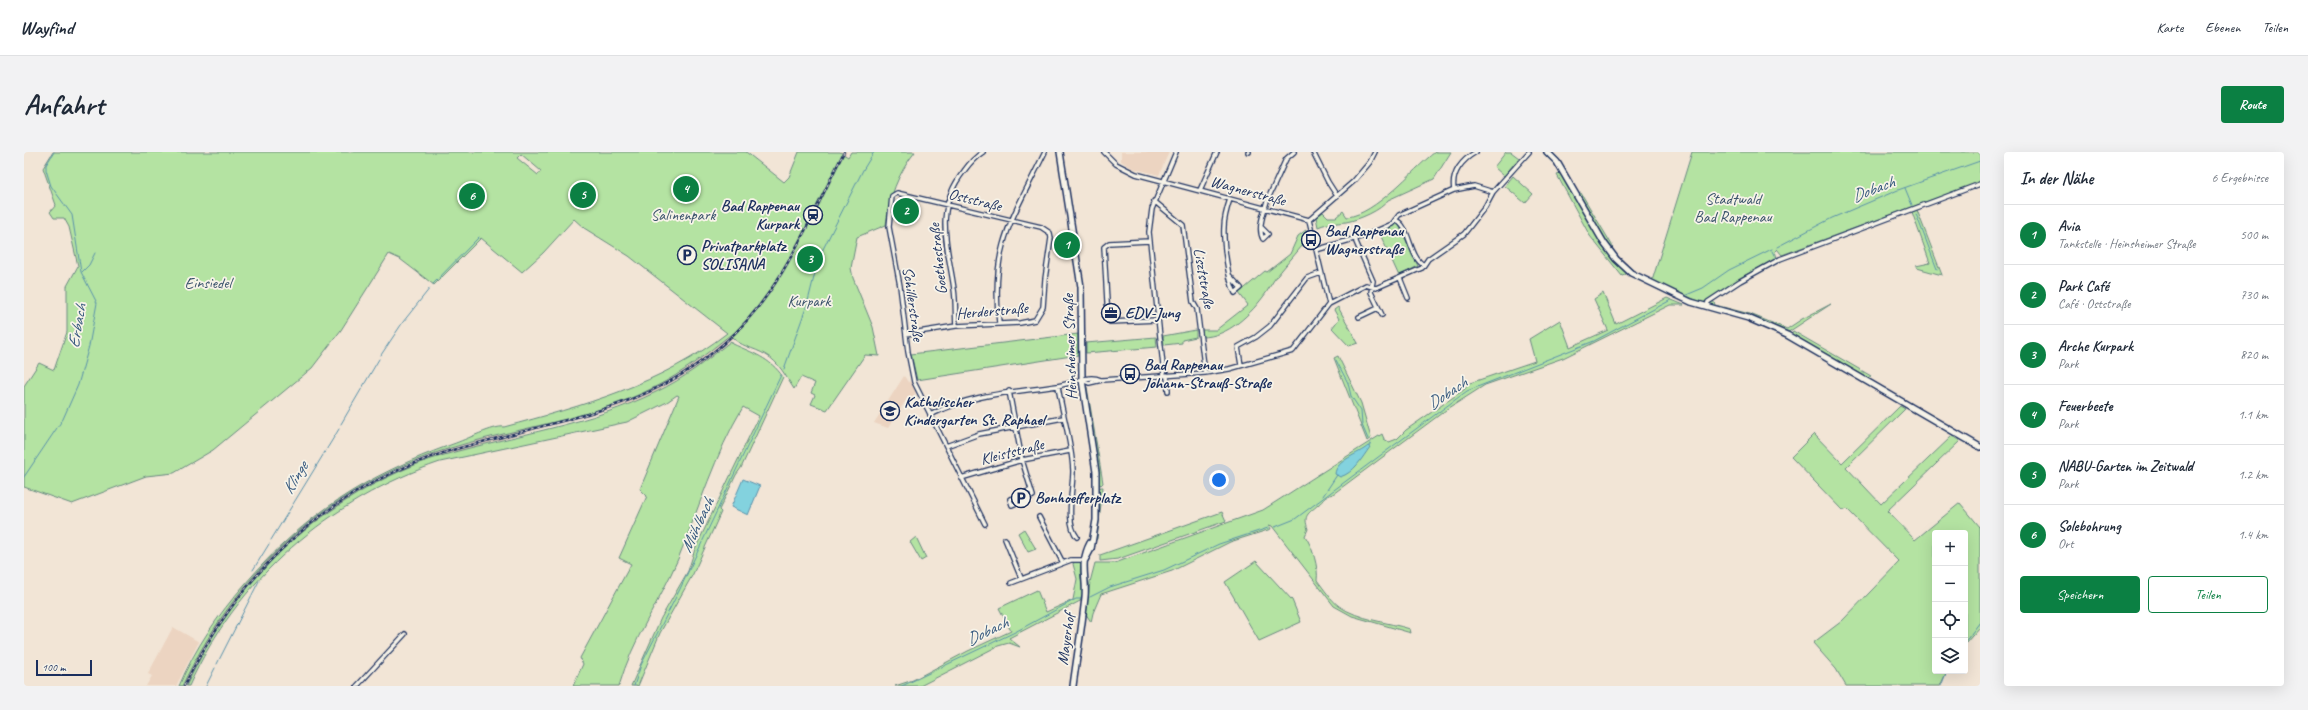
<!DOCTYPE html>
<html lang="de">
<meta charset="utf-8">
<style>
body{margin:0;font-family:Caveat,sans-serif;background:#f2f2f3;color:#1f2937}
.controls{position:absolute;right:12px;bottom:12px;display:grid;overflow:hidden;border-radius:4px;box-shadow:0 4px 16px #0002}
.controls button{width:36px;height:36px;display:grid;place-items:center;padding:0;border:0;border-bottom:1px solid #e0e1e3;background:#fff;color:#1f2937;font:20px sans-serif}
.scale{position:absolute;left:12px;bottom:10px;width:56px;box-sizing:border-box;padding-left:4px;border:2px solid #1b2f5e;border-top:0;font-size:11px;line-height:14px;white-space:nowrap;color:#1b2f5e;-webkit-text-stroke:3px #f7f3e8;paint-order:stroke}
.you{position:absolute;left:1195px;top:328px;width:14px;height:14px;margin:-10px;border:3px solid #fff;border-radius:50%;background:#1a73e8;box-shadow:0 0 0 6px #1a73e833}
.badge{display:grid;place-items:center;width:26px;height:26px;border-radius:50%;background:#0b8043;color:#fff;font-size:13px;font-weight:700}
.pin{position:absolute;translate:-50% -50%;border:2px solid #fff;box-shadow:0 1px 4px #0006}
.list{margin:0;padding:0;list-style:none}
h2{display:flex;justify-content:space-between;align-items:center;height:52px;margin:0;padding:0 16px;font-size:17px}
h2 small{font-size:13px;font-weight:400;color:#747a83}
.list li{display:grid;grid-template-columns:26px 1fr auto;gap:12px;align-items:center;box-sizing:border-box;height:60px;padding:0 16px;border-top:1px solid #e0e1e3}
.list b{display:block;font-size:15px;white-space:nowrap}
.list p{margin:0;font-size:13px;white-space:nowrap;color:#747a83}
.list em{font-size:13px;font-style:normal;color:#747a83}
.actions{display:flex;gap:8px;padding:12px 16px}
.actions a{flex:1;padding:9px 0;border:1px solid #0b8043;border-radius:4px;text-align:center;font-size:14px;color:#0b8043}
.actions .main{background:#0b8043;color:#fff}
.icon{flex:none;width:22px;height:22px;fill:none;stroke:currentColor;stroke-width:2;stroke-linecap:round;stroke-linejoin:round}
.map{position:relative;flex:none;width:1956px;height:534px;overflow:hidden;border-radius:4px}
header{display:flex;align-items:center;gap:24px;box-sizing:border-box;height:56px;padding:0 20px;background:#fff;border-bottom:1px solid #e0e1e3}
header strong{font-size:19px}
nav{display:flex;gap:22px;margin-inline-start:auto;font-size:14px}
.intro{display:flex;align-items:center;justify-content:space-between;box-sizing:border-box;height:96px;padding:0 24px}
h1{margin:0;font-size:28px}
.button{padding:10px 18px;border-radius:4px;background:#0b8043;color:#fff;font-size:14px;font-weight:700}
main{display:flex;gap:24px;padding:0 24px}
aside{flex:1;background:#fff;border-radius:4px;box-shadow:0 4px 16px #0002}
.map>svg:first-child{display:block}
</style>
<header>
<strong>Wayfind</strong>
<nav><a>Karte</a><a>Ebenen</a><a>Teilen</a></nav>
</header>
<div class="intro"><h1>Anfahrt</h1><a class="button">Route</a></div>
<main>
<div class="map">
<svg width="1956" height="534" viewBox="0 0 1956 534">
<rect width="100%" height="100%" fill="#f2e5d6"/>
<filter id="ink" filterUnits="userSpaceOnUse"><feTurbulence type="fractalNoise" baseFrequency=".025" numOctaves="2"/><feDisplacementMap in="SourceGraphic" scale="8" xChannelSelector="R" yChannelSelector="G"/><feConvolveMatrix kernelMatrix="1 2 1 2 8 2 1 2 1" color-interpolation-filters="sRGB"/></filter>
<g filter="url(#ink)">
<!-- built -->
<path fill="#ecd4c1" d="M817,0h6l-47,92 -59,87 -41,35 -44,26 -27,12 -187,52 -45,18 -53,29 -41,30 -18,16 -47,49 -39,63 -13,25h-4l31,-59 22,-31 47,-51 60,-45 53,-30 46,-19 187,-52 47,-22 53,-40 10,-9 73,-116z
M1097,0h48l-10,23 -27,-7 -11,-7z
M880,224l4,6 4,-1 4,8v3l-4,7 -4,-2 -20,31 -14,-5z
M149,475l26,15 -23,44h-30l6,-10 -4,-2z"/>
<!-- green -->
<path fill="#b4e3a2" stroke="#688980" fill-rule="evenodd" d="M29,0h693l38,30 5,-5 10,-25h41l8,5 3,-5h64c-17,21 -26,46 -29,73l-29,12 -6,31 2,10 20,49 6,29 -14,-1 -38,55 -16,-6 4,-9 -4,-2 4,-10 -14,-6 -7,12c-8,-12 -15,-27 -28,-34 -13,-8 -26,-8 -36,-20 -24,19 -47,38 -75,52 -66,34 -144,41 -214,64 -119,40 -205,123 -259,235h-3c16,-38 39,-71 66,-102 60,-70 121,-109 208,-140 12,-4 42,-19 51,-17 78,-21 158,-43 223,-94l-98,-77 -45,-28 -10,-9 -31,34 -21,19 -41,-34 -47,47 -34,-26 -11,-5 -48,76 -29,38 -99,82 -39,23 -28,3 -74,28 -48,-17v-101l15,-23 15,7 13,-38v-46l11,-20 -9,-39 -5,-9h-10l-4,-6 6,-7 -13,-37zM497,2l20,17 -3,4 -21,-17z
M1411,0h16l-17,27 -46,21c-6,10 -30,20 -42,22 -12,2 -16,0 -28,5l-2,-10 7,-5 5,5h8l7,-6 4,6c29,-3 65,-47 88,-65z
M1482,0h5l8,6 -15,18 -10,-9z
M1668,0h288v30l-198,73 -5,-6 -2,2 2,7 -33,18 -41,27 -51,-22z
M1538,21l29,51 36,48 -2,3 -3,1 -32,-40 -33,-61z
M1489,24l20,18 -8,9 -20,-17z
M1557,41l31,52 1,6 -35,-57z
M1893,58l25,65 -25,-7 -1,-2 14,-3 -18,-51z
M1374,71l20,43 -19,10 -20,-44z
M1282,78l3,14 -7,2c-9,11 -19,22 -28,34 -3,4 -5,9 -8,13 -15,21 -38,44 -64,44l-1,-7h15l32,-25 -9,-12 26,-22 2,1 23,-18 8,-18z
M1579,141l13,31 51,-26 17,7h-14l-107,53 -78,27 -39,25 -113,84c-8,2 -9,6 -15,11 -10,9 -15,10 -10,24l-3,7c7,9 14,33 12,44 7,9 14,20 22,26 20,14 49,16 71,23l1,4 -59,-17 -18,-10 -62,-80 -3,-1 2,4 -41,13 -58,29 -71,23 -8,19 -2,9 -5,-8 4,-32 5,-19h20l148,-53 119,-76 2,5 5,3 8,-3 9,-9 59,-41 2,-5 68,-23 -6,-22 31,-19 10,27 38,-17 -14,-31z
M1689,148l2,5 35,9 37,15 15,-10 29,-15 -44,29 -38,-17 -38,-11 -1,-3z
M1314,155l20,36 -9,3 -17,-18 7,-9 -5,-9z
M1172,178v7l-14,3v3l-18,2 -1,-9z
M1769,179l78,45 -3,2 -77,-43z
M1054,182v21l-161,25 -6,-26z
M1132,185l1,10 -71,6v-10z
M707,189l2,3c20,9 37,14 50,33l-42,91 -5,7 -17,35 2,2 -28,62 -33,59 -22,53h-7l30,-68 27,-47 7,-22 64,-133 -16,-9c-28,47 -44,101 -65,152 -19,44 -45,79 -59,127h-46l10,-22 -3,-6 51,-94 -12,-6 28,-62 -7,-7 39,-93 -2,-1 -10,7 -40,20 -187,40c-110,37 -203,117 -251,224h-3c15,-30 31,-60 51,-87 48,-63 130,-122 207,-144 69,-20 148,-31 212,-63 28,-13 51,-32 75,-51z
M1314,204l23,47 10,35 -4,3 -33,-83z
M1063,235l16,96 -2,2 -2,-1 -14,-94z
M1876,254l5,3 -59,58 35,37 71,-68 8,5 -73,70 28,29 45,-37 20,24v100l-15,17v-111h-30v138h12l-7,15h-94l-10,-17 -23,-26 29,-22 57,-59 -52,-53 -4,2 -52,-54 23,-23 28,29z
M1077,335h2l-6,52 -2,2 4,-53z
M1198,360l4,9 -108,38 -18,2v-6z
M1000,377l12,20 -8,3 -10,-19z
M892,385l10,21 -5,3 -11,-19z
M1051,408l7,1c-5,14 3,25 0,39l-73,38 11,9 -11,-4 -11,3 -78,40h-25l18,-6 55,-29 43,-20 -12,-23 38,-18 9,22 27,-12 4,-21 -4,-15z
M1232,409l36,39 9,22 -42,19 -34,-59z"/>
<!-- water -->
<path fill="#83d2de" stroke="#5991ab" d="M1344,294l2,1c-8,11 -16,26 -30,30l-5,-3c1,-14 24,-20 33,-28z
M719,327l17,7 -12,29 -17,-8z"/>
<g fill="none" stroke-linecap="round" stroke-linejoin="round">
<!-- stream -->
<path stroke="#5991ab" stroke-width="1" d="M1881,36l7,17
M1892,62l21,55
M1753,95l55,-29 66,-28 82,-29
M1748,99l3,6
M58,120l7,-7 6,-12
M409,132l46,-47
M1660,144l19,-8 26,-18 43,-21
M357,203l22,-33 27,-34
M1312,208l12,23 3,13 10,15 1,14 6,14
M760,217l23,-64 12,-48 44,-87 11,-18
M317,272l38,-65
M1345,294l2,-4
M0,325l39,-58 15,-34 11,-39 8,-43 -16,-31 -9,-57 -21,-29 -5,-16v-5l8,-13
M1299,344l14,-21
M1251,375l20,-8 172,-128 127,-50 77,-41
M247,388l68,-111
M229,418l16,-26
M1066,445l20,-10 54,-17 55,-26 49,-16
M1941,490l15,-20
M193,512l42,-83
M182,534l9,-18
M610,534l7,-21 39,-76 101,-214
M878,534l113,-54 61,-33h6
M1917,534l6,-15"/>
<defs>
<path id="street" d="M1080,0l12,12 20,10 173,46 20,84
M1224,0h1
M1289,0l15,30 9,14
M1176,38l17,-38
M1430,38c-3,-17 8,-30 22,-38
M1130,49l29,24 10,77 4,7 8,64
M1285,68l45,-39 16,-19 5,-10
M1371,68c15,4 14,38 29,45
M1237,75l7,7 -5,5c-6,-10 1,-27 4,-38l19,-42 8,-7
M1332,86v4l17,39 -2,11 11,23
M1125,89l-40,2 -5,4 4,72 2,3 48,-2
M1292,98l51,-15 25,-11 7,-9 55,-25 20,-4 19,6
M1206,124l11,12 -6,5c-7,-13 -12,-51 -11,-66 0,-10 3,-19 6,-28
M1376,126l8,20
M1683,155l1,-5 32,-21 40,-22 200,-75
M1335,165l19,-9
M975,171c-9,-77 14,-105 46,-171
M932,174c-1,-12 0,-25 -2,-37 -6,-43 -21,-79 10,-118 5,-7 11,-14 19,-19
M882,182l50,-8 64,-3 15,-3 8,-13 2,-28 6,-41 -1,-5 -9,-6 -144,-34 -5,3 -3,31 11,59 8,66 6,30 71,142
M1217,213l-3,-18 18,-10 14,-11 37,-48 14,-5
M1140,223l-15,-143 3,-23 24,-57
M1143,223l1,16
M1058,228l7,3 13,-3 103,-7 24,-4 64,-18 36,-47 37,-19 10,3 46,-20 6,-9 36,-25 21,-27 8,-15 36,-40
M1034,234c4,28 14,56 15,85 0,18 -8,52 4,66
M985,239l13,69 11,36 -21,9 -2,-6 21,-9
M906,263c44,-22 80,-22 127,-29 15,-2 30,-12 44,-6
M922,294l33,-12 84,-16
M937,326l61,-18 48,-9
M1015,365l24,46
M981,387l16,39
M987,431l60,-23h14
M333,534l48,-52"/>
<path id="secondary" d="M1036,0l21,135 1,93 14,92v48l-5,29 -6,11
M1523,0l10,10 47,81 12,16 15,14 60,29 57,16 39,17 193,112
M1049,534c4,-30 9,-59 12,-89 2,-20 -6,-33 5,-54"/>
</defs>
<!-- street casing -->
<use href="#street" stroke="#1b2f5e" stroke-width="6"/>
<!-- secondary casing -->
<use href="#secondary" stroke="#1b2f5e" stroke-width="8"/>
<!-- street -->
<use href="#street" stroke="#f7f3e8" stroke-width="3.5"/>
<!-- secondary -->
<use href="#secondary" stroke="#f7f3e8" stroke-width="5"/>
<defs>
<path id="rail" d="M160,534c55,-111 138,-194 259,-233 25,-8 52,-14 78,-21 78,-21 139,-33 202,-88 58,-49 87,-126 121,-192"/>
</defs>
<!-- rail casing -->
<use href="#rail" stroke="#1b2f5e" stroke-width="2.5"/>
<!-- rail -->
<use href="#rail" stroke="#f7f3e8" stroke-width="1" stroke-dasharray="3" stroke-linecap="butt"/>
</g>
</g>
<!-- icons -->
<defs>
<symbol id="station-ring" viewBox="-11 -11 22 22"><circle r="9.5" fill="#f7f3e8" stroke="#1b2f5e" stroke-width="1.5"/><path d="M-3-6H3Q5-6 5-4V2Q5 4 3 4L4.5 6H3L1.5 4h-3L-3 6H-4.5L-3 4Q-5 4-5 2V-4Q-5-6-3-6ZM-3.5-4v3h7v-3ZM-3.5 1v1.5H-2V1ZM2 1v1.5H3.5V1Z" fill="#1b2f5e"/></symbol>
<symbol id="bus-ring" viewBox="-11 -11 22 22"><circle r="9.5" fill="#f7f3e8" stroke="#1b2f5e" stroke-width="1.5"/><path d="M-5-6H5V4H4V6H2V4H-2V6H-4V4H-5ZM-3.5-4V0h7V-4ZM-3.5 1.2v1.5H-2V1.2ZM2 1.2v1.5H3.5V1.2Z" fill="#1b2f5e"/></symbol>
<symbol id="parking-ring" viewBox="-11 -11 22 22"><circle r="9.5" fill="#f7f3e8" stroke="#1b2f5e" stroke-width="1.5"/><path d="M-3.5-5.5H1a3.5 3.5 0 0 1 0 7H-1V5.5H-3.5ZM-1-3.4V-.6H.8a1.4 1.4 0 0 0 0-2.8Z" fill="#1b2f5e"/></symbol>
<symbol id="office-ring" viewBox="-11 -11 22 22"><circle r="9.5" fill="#f7f3e8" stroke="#1b2f5e" stroke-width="1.5"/><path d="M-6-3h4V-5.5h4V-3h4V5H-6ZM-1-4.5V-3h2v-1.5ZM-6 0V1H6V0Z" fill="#1b2f5e"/></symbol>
<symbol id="school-ring" viewBox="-11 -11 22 22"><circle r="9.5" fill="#f7f3e8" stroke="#1b2f5e" stroke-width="1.5"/><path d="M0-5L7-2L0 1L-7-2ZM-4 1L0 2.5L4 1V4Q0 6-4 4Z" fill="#1b2f5e"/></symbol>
</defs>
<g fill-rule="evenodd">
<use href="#station-ring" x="778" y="52" width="22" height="22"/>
<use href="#bus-ring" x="1276" y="77" width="22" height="22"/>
<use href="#parking-ring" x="652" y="92" width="22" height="22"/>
<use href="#office-ring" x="1076" y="150" width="22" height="22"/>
<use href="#bus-ring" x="1095" y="211" width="22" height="22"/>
<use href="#school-ring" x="855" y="248" width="22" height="22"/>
<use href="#parking-ring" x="986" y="335" width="22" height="22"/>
</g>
<g text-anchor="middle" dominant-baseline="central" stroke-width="3.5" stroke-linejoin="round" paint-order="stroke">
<!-- street labels -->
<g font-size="16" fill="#1b2f5e" stroke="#f7f3e8">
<text transform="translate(1224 39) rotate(15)">Wagnerstraße</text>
<text transform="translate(951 48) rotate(14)">Oststraße</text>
<text transform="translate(914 107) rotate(-96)">Goethestraße</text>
<text transform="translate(1180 126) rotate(80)">Lisztstraße</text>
<text transform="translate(889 152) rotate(82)">Schillerstraße</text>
<text transform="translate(968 159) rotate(-5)">Herderstraße</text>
<text transform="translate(1046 195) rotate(-92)">Heinsheimer Straße</text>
<text transform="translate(988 300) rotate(-14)">Kleiststraße</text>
<text transform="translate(1042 487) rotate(-82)">Mayerhof</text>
</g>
<!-- park labels -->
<g font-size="16" fill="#3a536c" stroke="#f7f3e8">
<text x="1709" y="47">Stadtwald<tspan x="1709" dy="18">Bad Rappenau</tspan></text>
<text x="659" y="63">Salinenpark</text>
<text x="184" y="131">Einsiedel</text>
<text x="785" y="149">Kurpark</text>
</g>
<!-- poi labels -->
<g font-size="16" font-weight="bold" fill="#1b2f5e" stroke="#f7f3e8" text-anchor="start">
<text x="775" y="54" text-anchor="end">Bad Rappenau<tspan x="775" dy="18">Kurpark</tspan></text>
<text x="1301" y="79">Bad Rappenau<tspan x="1301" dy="18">Wagnerstraße</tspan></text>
<text x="677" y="94">Privatparkplatz<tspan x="677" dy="18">SOLISANA</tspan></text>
<text x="1101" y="161">EDV-Jung</text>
<text x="1120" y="213">Bad Rappenau<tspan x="1120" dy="18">Johann-Strauß-Straße</tspan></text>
<text x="880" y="250">Katholischer<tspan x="880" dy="18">Kindergarten St. Raphael</tspan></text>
<text x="1011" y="346">Bonhoefferplatz</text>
</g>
<!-- water labels -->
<g font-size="17" font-style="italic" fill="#35587e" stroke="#f7f3e8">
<text transform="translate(1849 37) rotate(-21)">Dobach</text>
<text transform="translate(53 174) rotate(-80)">Erbach</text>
<text transform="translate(1423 241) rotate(-34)">Dobach</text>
<text transform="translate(271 326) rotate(-59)">Klinge</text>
<text transform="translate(673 373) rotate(-65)">Mühlbach</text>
<text transform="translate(963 479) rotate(-26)">Dobach</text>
</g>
</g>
</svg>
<div class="controls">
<button>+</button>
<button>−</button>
<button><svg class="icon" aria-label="locate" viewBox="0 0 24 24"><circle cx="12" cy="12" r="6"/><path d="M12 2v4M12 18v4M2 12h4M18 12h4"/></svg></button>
<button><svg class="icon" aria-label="layers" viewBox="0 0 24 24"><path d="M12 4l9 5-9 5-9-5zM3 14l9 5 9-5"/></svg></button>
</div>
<div class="scale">100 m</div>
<div class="you"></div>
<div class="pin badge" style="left:1043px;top:93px">1</div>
<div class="pin badge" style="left:882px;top:59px">2</div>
<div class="pin badge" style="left:786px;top:107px">3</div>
<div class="pin badge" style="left:662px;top:37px">4</div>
<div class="pin badge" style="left:559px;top:43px">5</div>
<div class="pin badge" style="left:448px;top:44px">6</div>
</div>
<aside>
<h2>In der Nähe<small>6 Ergebnisse</small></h2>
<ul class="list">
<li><span class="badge">1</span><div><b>Avia</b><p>Tankstelle · Heinsheimer Straße</p></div><em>500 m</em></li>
<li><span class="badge">2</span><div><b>Park Café</b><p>Café · Oststraße</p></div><em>730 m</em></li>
<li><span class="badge">3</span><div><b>Arche Kurpark</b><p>Park</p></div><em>820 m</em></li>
<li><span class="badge">4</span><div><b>Feuerbeete</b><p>Park</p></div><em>1.1 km</em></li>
<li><span class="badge">5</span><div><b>NABU-Garten im Zeitwald</b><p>Park</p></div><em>1.2 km</em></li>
<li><span class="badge">6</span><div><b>Solebohrung</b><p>Ort</p></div><em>1.4 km</em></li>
</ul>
<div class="actions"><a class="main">Speichern</a><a>Teilen</a></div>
</aside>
</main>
